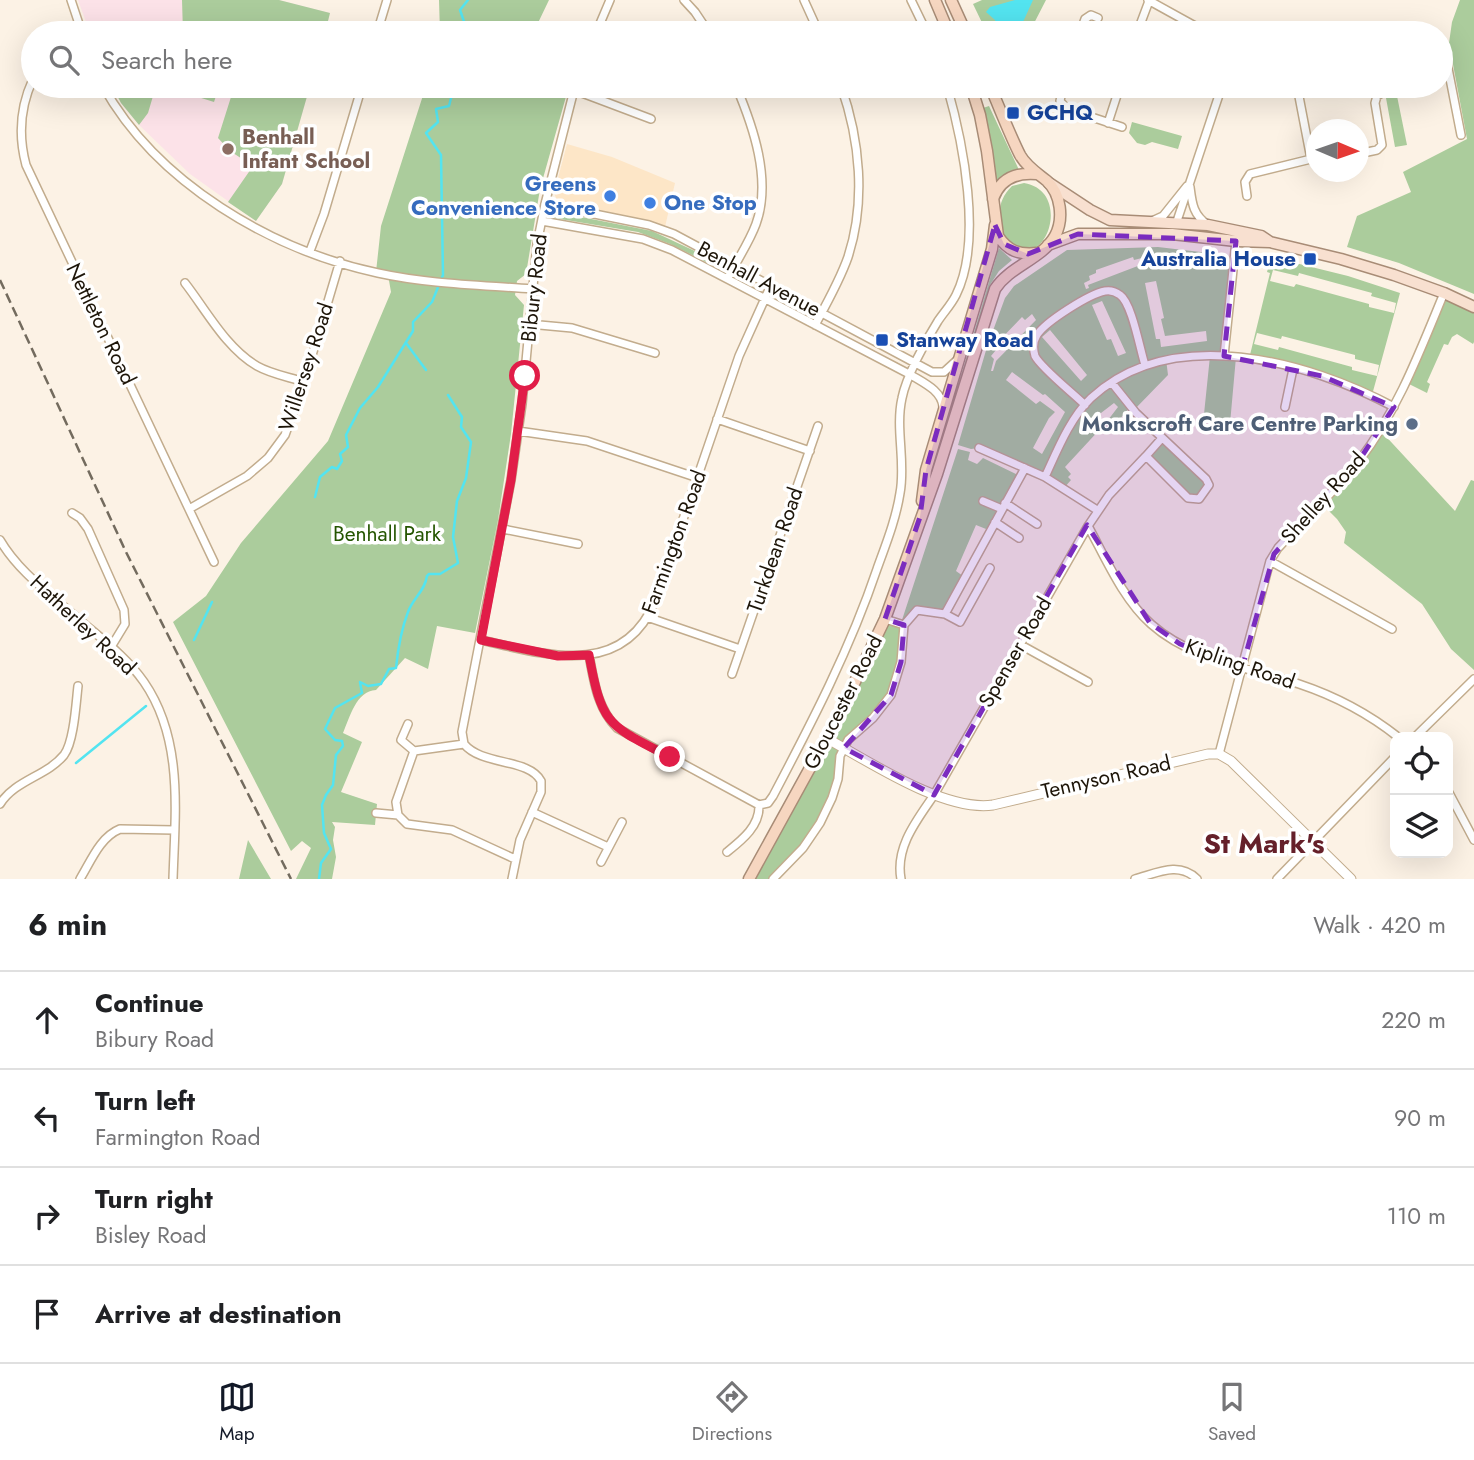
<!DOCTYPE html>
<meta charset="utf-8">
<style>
body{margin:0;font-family:Jost,sans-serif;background:#f2f2f2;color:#202124}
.controls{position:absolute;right:21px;bottom:21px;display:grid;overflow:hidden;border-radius:14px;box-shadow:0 7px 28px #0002}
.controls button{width:63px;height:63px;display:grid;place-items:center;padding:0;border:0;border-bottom:2px solid #e0e0e0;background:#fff;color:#202124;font:35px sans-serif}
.compass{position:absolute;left:1306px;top:119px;width:63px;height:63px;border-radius:50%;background:#fff;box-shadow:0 7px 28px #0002;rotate:92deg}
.stop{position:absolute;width:21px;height:21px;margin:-16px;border:5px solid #e11d48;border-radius:50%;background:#fff}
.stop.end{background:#e11d48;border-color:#fff;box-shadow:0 2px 7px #0008}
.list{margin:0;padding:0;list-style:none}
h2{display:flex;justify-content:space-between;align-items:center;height:91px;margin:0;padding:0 28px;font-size:30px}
h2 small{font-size:23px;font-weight:400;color:#757577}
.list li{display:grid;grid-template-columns:46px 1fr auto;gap:21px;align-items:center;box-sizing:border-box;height:98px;padding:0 28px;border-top:2px solid #e0e0e0}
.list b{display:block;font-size:26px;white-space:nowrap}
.list p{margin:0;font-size:23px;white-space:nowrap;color:#757577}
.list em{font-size:23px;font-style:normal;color:#757577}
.icon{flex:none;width:38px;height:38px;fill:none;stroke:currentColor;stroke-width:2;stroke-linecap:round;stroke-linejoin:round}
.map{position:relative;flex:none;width:1474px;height:879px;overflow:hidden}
.search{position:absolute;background:#fff;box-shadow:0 7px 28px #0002;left:21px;right:21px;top:21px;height:77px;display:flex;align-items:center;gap:18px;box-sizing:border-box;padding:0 24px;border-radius:38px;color:#757577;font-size:26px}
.sheet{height:483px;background:#fff}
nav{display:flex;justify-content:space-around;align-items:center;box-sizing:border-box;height:98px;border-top:2px solid #e0e0e0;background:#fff;font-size:19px;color:#757577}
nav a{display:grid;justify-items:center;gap:4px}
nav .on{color:#111827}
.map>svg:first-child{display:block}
</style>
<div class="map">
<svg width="1474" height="879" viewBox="0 0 1474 879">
<rect width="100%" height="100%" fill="#fcf2e5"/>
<!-- built -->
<path fill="#fde6c7" d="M567,144l45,13 63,26 -10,44 -107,-24 -4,-10z"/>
<!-- education -->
<path fill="#fce2e8" d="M78,0h201l51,13 -5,20h-235z
M112,86h198l-28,98 -26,37 -66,-47 -51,-49 -18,-22z"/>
<!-- green -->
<path fill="#abcc9c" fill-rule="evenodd" d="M182,0h97l51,13 -5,20h-142z
M439,0h110l-12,25 20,8h-117z
M982,0h64l-17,33h-42l-14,-29z
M1460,0h14v294l-75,-31 -52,-16 10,-31 54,-24 -8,-20 64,-33 -18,-96 3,-21z
M112,86h44l-8,27 -9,12 -18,-22z
M163,86h147l-28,98 -26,37 -28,-19 25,-36 -23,-15 -12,-13 13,-41 -14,-4 -3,9z
M426,86h143l-29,103 -14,85 -9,7 -2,14 9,10 -13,129 -13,86 -23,113 -38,-7 -9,43 -23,-11 -29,32c-20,1 -26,27 -33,43l19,9 -21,50 36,12 -2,21 -43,-3 3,5 -2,13 3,17 -4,22h-36l15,-31 -9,-7 -11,10 -118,-229 33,-26 35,-53 87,-102 63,-149 -3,-17 -12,-3 5,-46z
M1397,96l10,49 -12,2 -9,-49z
M989,106l30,64 -23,15 -13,-77z
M1132,122l50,14 -4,13 -26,-7 -7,3 -8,-2 -8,-10z
M1024,183c42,7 28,67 3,67 -4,0 -7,-3 -11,-4 -9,-3 -13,-11 -15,-20 -3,-17 -1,-28 11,-40z
M556,212l96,19 77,36v4l-3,1 -56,-28 -32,-12 -84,-14z
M1158,247l68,8 3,8 -5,93 12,1 -7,78 -25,-21 6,-58 -44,3 2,16 -34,35 -4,-3 -16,19 -6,-6 10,-13 -4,-4 -13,10 -2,-1 -6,7 9,8 -37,40 6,7 -3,3 3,3 -7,8 -85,-40 -8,1 -13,-4 29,-98 18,-49 9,-12 53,-36zM1133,257l1,3 8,-2 1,6 -55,21 1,3 -3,1 -2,-6 6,-3 -1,-4 7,-3v-3zM1156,281l8,37 -3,1 4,17 41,-5 1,10 -46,6 -1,-8h-4l-11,-56zM1102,301l24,52 -8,3 -7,-17 -4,1 -15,-35zM1032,314l4,6 -40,41 -3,10h-2l3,-12 -3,-3 5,-6 -3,-3 29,-30 3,3zM1050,330l37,45 -6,6 -39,-44zM1012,372l31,23 2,-1 20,18 -23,42 -9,-6 16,-30 6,-6 -15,-11 -4,3 -30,-24z
M999,248l13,12 -13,11 -9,14 -58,189z
M1271,257l77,19 52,17 -28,102 -24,-10 -99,-26 21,-86 -3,-1zM1273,270l25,6 1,-3 73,20 -1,3 25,7 -2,10 -25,-6v-3l-73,-20 -2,3 -24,-6zM1257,333l24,6 1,-3 73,19v4l24,6 -2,11 -25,-6v-3l-73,-20 -1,3 -24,-6z
M1444,293l30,14v35l-1,2 -16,-10 -5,3 -4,8 -4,-1 -17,38 3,2 -3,9 -20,-10z
M1380,430l75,81 16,-31 3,1v189l-23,-21 -29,-45 -78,-61 2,-11 -9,-13 -16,-16z
M1162,438l46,44 -12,18 -50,-44z
M958,449l12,3 -2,8 9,4 6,-6 35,17 -28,51 -4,3 -10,-4 -20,46 7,5 -21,36 -25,-6 -12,14h-3z
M885,619l19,6 -10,62 -50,61 -6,31 -18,44 -47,56h-24z
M248,840l23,39h-32z"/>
<!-- water -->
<path fill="#53e4f0" d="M1015,0h18l-15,33h-20l-3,-13 -9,-8 4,-5z"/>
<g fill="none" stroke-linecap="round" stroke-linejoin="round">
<!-- stream -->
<path stroke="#53e4f0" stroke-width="2.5" d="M468,33l-8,-23 8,-10
M406,343l20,27
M315,497l5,-20 12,-10 5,2 5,-8 -2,-7 8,-7 -2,-12 14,-27 18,-21 35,-56v-9l19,-20 11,-27 -2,-120 -15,-22 12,-11 -2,-13 13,-3 5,-20
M194,640l18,-38
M76,763l70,-57
M319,879l2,-16 10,-14 -7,-16 -2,-28 4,-10 7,-10 3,-30 7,-9 -1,-5 -7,-1 -10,-11 10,-21 27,-15 -2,-11 8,4 13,-2 8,-15 7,-1c2,-20 5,-38 12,-56 5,-14 17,-21 19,-36l2,-2h11l18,-11 -5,-26 4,-36 9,-23 5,-36 -10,-15 1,-10 -14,-22"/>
<defs>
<path id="minor" d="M71,0l11,33
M684,0l11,12 14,21
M804,0l15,33
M911,0l16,33
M1148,0l47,26 18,7
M377,33l10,-33
M596,33l14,-33
M1080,33l5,-14 6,-4 7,3
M1137,33l12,-32
M1227,33l9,-4 9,4
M1445,53l16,82
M33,79c-13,28 -15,56 -7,86l188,397
M103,86c54,97 168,164 275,187 50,11 103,12 154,16
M1063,86l-3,15 7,8 55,18
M1297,86l14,73h5
M574,90l77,29
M1108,123l12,-37
M1358,154l19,-4 5,-5 -7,-42 2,-7 6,-4 32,-6
M1190,187c2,16 3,28 18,38
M1247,196l-2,-14 5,-8 61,-15
M545,204l104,21 25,9 258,138h12l12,-11
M542,221l101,18 29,11 239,125c13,8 31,16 32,32
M1152,221l11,-5 24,-30
M1176,224l46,-138
M310,251l14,-37 38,-128
M728,278c9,-18 21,-35 28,-54 16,-44 -3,-98 -20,-138
M185,283c21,27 41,65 72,83 14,8 32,11 47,16
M529,324l43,4 83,25
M815,325c12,-22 25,-45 33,-68 18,-55 12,-117 -7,-171
M1224,356l12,-115
M1085,405c-11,-11 -44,-37 -50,-49 -2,-7 -2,-15 2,-21 8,-13 52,-41 68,-44 5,-1 11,1 15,4 12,8 20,55 25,70
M1285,407l8,-38
M717,419l93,32
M518,431l69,10 111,37
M979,448l66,29 52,33
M1146,456l16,-18
M1045,477c12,-26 25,-59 46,-79 81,-75 217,-37 303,9
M983,501l19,8
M1005,503l32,21
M189,509l58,-33 21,-18 17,-23 19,-53 36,-121
M72,513l8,5 8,11 36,81 1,14 -14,23
M995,522l24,16
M1088,526c18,33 35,73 63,98 40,36 99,44 148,60 36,12 70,30 99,53
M503,529l75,15
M0,540c18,31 49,53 75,76 24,21 51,40 69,66 40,58 31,131 29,197
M1270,561l122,68
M945,614l15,8 30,-54
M647,617l93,32
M885,619l19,6
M904,625l13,-15 28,4 80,-146
M481,640c62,14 142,40 174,-39l84,-245 32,-71
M1019,644l69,38
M589,655c5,26 8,53 28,73l142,77
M732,674l86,-248
M408,724l-7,16 13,11 50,-7
M1415,737l59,-58
M464,744l-2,-12 49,-252 11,-76 15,-160 8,-40 30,-118
M464,744c18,22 65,14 77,37v11l-21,48 -8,39
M414,751l-18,51 2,13 9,9 45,6 63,29
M1219,754l51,-193 8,-13c27,-29 57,-57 81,-87 39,-51 61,-110 85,-168
M1448,791l26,49
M0,804c15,-24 47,-28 64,-49 10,-13 12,-52 14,-69
M532,812l76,35
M376,813l22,2
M727,852c15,-12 33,-26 32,-47l9,-2 5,-7c39,-74 77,-147 104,-227 9,-25 19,-50 23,-76 6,-31 -5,-64 2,-95 4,-21 24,-58 36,-77 6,-9 13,-16 18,-26 27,-54 7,-153 -9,-209
M601,862l21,-40
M80,879c11,-18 20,-42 40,-50l54,1
M773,879l30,-31 17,-25 12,-25 6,-19 2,-23 8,-16 25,-22 18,-23 10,-33 3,-37
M901,879c-6,-32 16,-59 33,-84l154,-269 21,-31 37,-39 42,42 11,1 10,-14 -3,-6 -70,-66 -24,-30
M1135,879c22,-6 44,-18 62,0
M1277,879l118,-122"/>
<path id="tertiary" d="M826,738c44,24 118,74 167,67l215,-51h11l12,7 120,118"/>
<path id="primary" d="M1049,183l41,27 20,10 98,5 53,11 9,6
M1048,245l30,-11h94l64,7 34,1 71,17 53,16 50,18 30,14"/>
<path id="trunk" d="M935,0l14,33
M951,0l15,33
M971,86l9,29 7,36 11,85c10,15 21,19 39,17
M993,199c7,-20 23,-27 44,-25
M922,501l4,-31 56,-188 10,-33 3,-24
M749,879l89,-162 47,-98 52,-145 58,-185c15,-23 47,-30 60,-53 9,-17 6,-42 -8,-55 -10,-8 -21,-15 -27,-26 -11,-22 -20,-46 -30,-69"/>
</defs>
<!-- minor casing -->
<use href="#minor" stroke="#c2ac8d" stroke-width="10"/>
<!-- tertiary casing -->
<use href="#tertiary" stroke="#c2ac8d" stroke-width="11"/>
<!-- primary casing -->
<use href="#primary" stroke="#a88c76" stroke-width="13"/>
<!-- trunk casing -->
<use href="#trunk" stroke="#a88c76" stroke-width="13"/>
<!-- minor -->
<use href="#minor" stroke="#fff" stroke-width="7"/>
<!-- tertiary -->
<use href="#tertiary" stroke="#fff" stroke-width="9"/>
<!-- primary -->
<use href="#primary" stroke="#f8e0d0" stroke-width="10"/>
<!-- trunk -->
<use href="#trunk" stroke="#f6d6c0" stroke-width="10"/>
<!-- rail -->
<path stroke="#736b5e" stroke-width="2.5" stroke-dasharray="10 5" stroke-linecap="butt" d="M0,280l126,272 165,327"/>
</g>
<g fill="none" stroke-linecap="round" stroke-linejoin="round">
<!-- route -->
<path stroke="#e11d48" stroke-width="9" d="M525,376l-14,104 -30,160 77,16 31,-1c13,71 19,70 81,102"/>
</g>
<!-- marked area -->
<path fill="#7b2cbf" fill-opacity="0.2" stroke="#7b2cbf" stroke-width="5" stroke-dasharray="14 9" stroke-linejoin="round" d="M995,225l9,19 24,10 50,-20 158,7 -12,115 98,20 72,31 -36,55 -84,92 -32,114 -62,-24 -30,-21 -63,-98 -153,270 -90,-47 47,-53 10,-33 3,-37 -19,-6 35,-102 6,-47z"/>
<!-- markers -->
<g fill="#1a4fb4" stroke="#fff" stroke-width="2.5">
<rect x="1006" y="106" width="14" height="14" rx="3.5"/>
<rect x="1303" y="252" width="14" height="14" rx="3.5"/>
<rect x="875" y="333" width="14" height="14" rx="3.5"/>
</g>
<circle fill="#8d6e63" stroke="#fff" stroke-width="2.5" cx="228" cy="149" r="7"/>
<g fill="#3f7fe0" stroke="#fff" stroke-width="2.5">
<circle cx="610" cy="196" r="7"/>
<circle cx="650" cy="203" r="7"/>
</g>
<circle fill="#5c6f8a" stroke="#fff" stroke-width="2.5" cx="1412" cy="424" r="7"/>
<g text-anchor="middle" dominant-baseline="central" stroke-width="7" stroke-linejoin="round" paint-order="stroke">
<!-- transit labels -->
<g font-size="21" font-weight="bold" fill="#164399" stroke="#fff" text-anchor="start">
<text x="1027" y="113">GCHQ</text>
<text x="1296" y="259" text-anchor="end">Australia House</text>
<text x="896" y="340">Stanway Road</text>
</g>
<!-- education labels -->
<g font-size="21" font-weight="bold" fill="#785e54" stroke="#fff" text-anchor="start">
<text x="242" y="137">Benhall<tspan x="242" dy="24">Infant School</tspan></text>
</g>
<!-- shop labels -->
<g font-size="21" font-weight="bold" fill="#366cbe" stroke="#fff" text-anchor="end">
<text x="596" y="184">Greens<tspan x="596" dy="24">Convenience Store</tspan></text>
<text x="664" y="203" text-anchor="start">One Stop</text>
</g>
<!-- street labels -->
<g font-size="21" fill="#1d1509" stroke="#fff">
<text transform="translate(759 279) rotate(28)">Benhall Avenue</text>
<text transform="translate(534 288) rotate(-84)">Bibury Road</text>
<text transform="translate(101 324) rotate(64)">Nettleton Road</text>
<text transform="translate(306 367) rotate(-72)">Willersey Road</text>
<text transform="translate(1323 498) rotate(-48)">Shelley Road</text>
<text transform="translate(674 542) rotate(-70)">Farmington Road</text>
<text transform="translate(775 550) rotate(-71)">Turkdean Road</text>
<text transform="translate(83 625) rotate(43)">Hatherley Road</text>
<text transform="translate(1015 652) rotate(-60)">Spenser Road</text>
<text transform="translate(1240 664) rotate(19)">Kipling Road</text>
<text transform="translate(843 702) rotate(-63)">Gloucester Road</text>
<text transform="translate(1106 777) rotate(-13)">Tennyson Road</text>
</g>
<!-- service labels -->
<g font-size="21" font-weight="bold" fill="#4e5e75" stroke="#fff" text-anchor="end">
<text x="1398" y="424">Monkscroft Care Centre Parking</text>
</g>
<!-- park labels -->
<g font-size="21" fill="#245500" stroke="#fff">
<text x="387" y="534">Benhall Park</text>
</g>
<!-- district labels -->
<g font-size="28" font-weight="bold" fill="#65202a" stroke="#fff">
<text x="1264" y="843">St Mark's</text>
</g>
</g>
</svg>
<div class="controls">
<button><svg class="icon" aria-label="locate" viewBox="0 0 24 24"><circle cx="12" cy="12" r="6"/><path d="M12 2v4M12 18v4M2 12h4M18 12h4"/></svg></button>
<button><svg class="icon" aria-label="layers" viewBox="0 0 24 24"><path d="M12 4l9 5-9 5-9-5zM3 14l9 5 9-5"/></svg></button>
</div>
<svg class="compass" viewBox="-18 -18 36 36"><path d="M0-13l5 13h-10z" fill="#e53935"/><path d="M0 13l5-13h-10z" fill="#757577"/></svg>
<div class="stop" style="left:525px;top:376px"></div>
<div class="stop end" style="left:670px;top:757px"></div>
<div class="search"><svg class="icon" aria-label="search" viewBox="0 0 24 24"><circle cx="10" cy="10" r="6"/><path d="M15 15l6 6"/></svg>Search here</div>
</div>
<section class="sheet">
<h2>6 min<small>Walk · 420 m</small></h2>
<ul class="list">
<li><svg class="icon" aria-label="ahead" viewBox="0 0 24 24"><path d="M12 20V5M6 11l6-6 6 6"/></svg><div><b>Continue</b><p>Bibury Road</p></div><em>220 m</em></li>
<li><svg class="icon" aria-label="left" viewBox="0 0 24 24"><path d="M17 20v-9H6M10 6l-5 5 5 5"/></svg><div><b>Turn left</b><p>Farmington Road</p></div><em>90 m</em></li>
<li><svg class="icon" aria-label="right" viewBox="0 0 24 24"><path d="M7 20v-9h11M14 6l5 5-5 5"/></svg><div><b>Turn right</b><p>Bisley Road</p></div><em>110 m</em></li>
<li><svg class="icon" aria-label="arrive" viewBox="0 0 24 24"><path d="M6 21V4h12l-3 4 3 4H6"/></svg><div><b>Arrive at destination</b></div></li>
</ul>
</section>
<nav>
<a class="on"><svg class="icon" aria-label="map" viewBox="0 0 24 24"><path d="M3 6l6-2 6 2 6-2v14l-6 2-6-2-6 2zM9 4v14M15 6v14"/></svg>Map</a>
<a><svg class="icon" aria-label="directions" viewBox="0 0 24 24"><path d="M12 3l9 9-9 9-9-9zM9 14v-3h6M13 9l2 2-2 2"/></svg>Directions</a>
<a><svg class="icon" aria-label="saved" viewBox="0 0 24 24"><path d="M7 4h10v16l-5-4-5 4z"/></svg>Saved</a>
</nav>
